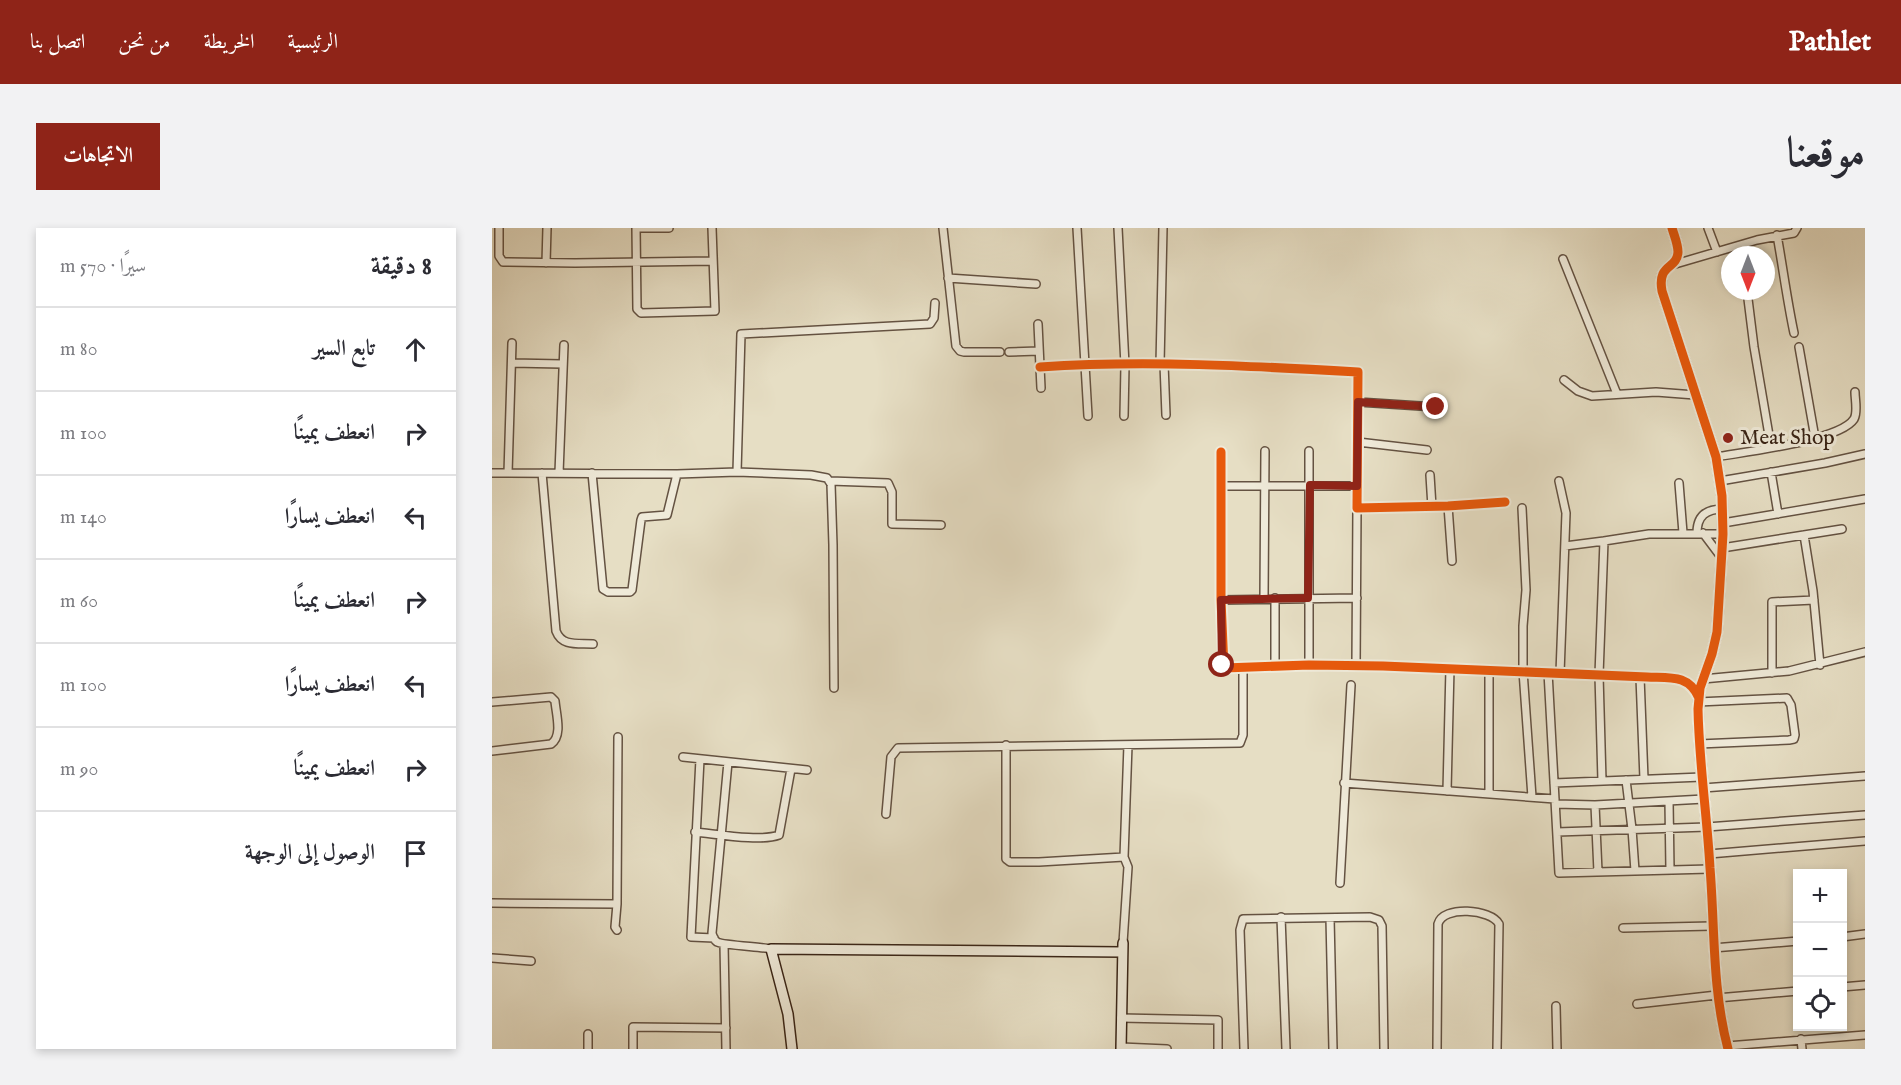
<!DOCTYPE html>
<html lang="ar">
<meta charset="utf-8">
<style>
body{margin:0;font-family:"IM FELL English",Amiri,serif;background:#f2f2f3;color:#2b2b33;direction:rtl}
.controls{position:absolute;right:18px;bottom:18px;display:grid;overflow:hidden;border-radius:0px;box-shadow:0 3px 9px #0003}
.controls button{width:54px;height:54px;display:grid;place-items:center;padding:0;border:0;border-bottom:2px solid #e1e1e2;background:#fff;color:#2b2b33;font:30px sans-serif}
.compass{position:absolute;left:1229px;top:18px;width:54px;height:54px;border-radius:50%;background:#fff;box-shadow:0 3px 9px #0003;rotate:180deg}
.stop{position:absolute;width:18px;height:18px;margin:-14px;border:4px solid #8f2418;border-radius:50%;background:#fff}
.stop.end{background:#8f2418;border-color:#fff;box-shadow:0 2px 6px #0008}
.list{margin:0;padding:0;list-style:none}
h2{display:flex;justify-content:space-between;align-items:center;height:78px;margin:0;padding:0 24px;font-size:26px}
h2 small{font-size:20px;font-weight:400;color:#7c7c81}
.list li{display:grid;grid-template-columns:39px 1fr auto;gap:18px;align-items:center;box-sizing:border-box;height:84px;padding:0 24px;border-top:2px solid #e1e1e2}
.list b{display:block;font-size:22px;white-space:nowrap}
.list em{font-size:20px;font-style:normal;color:#7c7c81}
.icon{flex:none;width:33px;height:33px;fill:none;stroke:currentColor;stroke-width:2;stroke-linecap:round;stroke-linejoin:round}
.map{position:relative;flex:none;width:1373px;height:821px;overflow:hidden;direction:ltr;border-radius:0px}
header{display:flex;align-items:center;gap:36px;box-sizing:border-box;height:84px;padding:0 30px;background:#8f2418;color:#fff}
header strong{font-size:28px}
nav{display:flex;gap:33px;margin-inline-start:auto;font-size:21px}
.intro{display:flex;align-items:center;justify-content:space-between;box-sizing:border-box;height:144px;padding:0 36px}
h1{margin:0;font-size:42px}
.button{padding:15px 27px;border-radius:0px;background:#8f2418;color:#fff;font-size:21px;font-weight:700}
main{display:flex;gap:36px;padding:0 36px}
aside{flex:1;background:#fff;border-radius:0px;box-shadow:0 3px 9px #0003}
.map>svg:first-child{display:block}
</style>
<header>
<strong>Pathlet</strong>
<nav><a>الرئيسية</a><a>الخريطة</a><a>من نحن</a><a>اتصل بنا</a></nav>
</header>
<div class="intro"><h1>موقعنا</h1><a class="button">الاتجاهات</a></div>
<main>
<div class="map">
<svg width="1373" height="821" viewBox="0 0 1373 821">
<rect width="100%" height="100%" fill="#e6dec4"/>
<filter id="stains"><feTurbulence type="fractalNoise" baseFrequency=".00333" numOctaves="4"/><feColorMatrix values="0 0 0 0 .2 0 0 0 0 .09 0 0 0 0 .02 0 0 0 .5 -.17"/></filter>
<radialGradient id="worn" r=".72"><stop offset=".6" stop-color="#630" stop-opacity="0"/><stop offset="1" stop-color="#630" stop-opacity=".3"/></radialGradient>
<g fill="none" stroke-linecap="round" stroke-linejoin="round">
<defs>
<path id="street" d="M7,0v28l4,6 72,1 138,-2
M144,0l1,81 4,4 74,-2 -3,-83
M144,0h33
M451,0l13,118 4,5 4,1h36
M585,0l11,188
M626,0l7,137 -1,51
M1216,0l9,24
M1285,7c6,33 10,65 17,98
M1071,31l54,135
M54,35l1,-35
M1180,37l85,-25 37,-7 3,-5
M456,50l88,6
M1255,63l7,56 17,100
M546,96l3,64
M1307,119l16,91
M517,124l30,-1
M20,135l50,1
M668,136l3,-136
M672,136l2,51
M548,139c106,-7 212,-1 318,5l-1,136 91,-2 57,-4
M1072,152l14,11 14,5 64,-4 39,3
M866,174l78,5
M866,214l69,8
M729,224v148l3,68 85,-3 74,1 264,11c22,1 42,-3 52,21
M1224,229c27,-5 124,-16 138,-38 4,-7 1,-19 1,-27
M245,244l4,-138 189,-10 4,-6 1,-15
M1279,244l7,42
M0,245l185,1 60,-2 74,3 16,3 4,6 2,61 1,143
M16,245l4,-130
M50,245l14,158c6,16 22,12 37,13
M67,245l5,-128
M100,245l11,116 5,3h22l2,-2 9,-70 1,-3 25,-2 10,-41
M938,247l2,32
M338,253l58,2 4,9v32l49,1
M1067,253l7,32 -6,160
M1228,253l105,-18 40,-9
M1187,255l4,50
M729,258h136
M956,278l4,55
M1030,280l4,82 -3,36v45l9,126
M1231,295l142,-24
M1205,305c0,-17 9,-24 26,-24
M1211,305l18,24
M1312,307l9,56 7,74
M1112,313l45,-7h74
M1073,318l39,-5 -5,134 3,106
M1230,320l120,-19
M772,370l1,-147
M783,370v68
M729,372l136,-2
M817,437v-214
M864,437l1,-157
M997,441v125
M1056,444l11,201 151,-4
M1280,445v-71l42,-2
M1148,449l4,102
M1211,451l86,-8 76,-19
M0,474l59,-5 4,4c1,13 8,35 -4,43l-59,7
M1206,474l89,-4 4,7 4,30 -1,4 -5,1 -90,4
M514,517v114l4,3h29l85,-5
M191,529l124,13
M208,531l-9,178 23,1
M236,534l-16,171c1,4 1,6 5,9 5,3 44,5 54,7
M1134,552l6,49 3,42
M852,555l211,16
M1062,555l148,-6
M1211,560l162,-12
M955,563l3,-123
M1177,573l1,69
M1064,576l39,1 109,-6
M1103,577l3,67
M394,586l5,-57 7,-9 342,-5 3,-8v-67
M203,604c22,2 65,10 84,3l12,-66
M1065,604l150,-5 158,-12
M1217,626l156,-13
M848,655l11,-198
M0,675l125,1
M789,689l5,132
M838,690l3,131
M1131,700l89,-2
M125,702l-2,-3 2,-23 1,-167
M1350,709l23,-3
M631,715l5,-76 -4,-10 4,-112
M232,716l2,105
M1221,720l85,-7
M0,730l39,3
M1350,759l23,-2
M1225,770l81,-7
M1145,776l80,-9
M1064,778l1,43
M629,790l97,2v29
M1309,811l1,10
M1235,818l138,-11
M629,819l46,2
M96,821v-15
M141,821v-22l93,1
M752,821l-4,-119 3,-11 127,-2 9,3 3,6 2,123
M945,821l1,-125c5,-19 53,-15 61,0l-2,125"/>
<path id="secondary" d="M1180,0c2,7 6,16 6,24 -1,18 -21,11 -16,39l54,166 6,39 1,38 -6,98 -5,22 -12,34 -2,21c1,53 9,106 12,159 5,62 2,120 18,181
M300,821l-4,-35 -17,-65 351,3
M629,821l2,-106"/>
</defs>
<!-- street casing -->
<use href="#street" stroke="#645242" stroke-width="10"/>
<!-- secondary casing -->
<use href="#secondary" stroke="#392416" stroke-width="12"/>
<!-- street -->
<use href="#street" stroke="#efead9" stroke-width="7"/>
<!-- secondary -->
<use href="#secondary" stroke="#efead9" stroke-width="9"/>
<defs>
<path id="cycleway" d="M1180,0c2,7 6,16 6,24 -1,18 -21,11 -16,39l54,166 6,39 1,38 -6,98 -5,22 -12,34 -2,21c1,53 9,106 12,159 5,62 2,120 18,181
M548,139c106,-7 212,-1 318,5l-1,136 91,-2 57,-4
M729,224v148l3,68 85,-3 74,1 264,11c22,1 42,-3 52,21"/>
</defs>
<!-- cycleway casing -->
<use href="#cycleway" stroke="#efead9" stroke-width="13"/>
<!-- cycleway -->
<use href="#cycleway" stroke="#e8590c" stroke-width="9"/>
</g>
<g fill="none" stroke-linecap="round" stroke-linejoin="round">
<!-- route -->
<path stroke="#8f2418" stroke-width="8" d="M730,437l-1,-65 87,-2 2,-113 47,1 1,-84 78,5"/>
</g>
<!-- markers -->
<circle fill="#8f2418" stroke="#efead9" stroke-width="2" cx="1236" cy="210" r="6"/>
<g text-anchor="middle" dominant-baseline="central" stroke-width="6" stroke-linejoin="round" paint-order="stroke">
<!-- poi labels -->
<g font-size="21" fill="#392416" stroke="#efead9" text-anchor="start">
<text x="1248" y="210">Meat Shop</text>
</g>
</g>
<rect width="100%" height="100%" filter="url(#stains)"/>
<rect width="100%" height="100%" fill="url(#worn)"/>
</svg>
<div class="controls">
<button>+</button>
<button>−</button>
<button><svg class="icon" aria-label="locate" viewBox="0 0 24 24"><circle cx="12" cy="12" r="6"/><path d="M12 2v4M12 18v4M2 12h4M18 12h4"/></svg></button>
</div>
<svg class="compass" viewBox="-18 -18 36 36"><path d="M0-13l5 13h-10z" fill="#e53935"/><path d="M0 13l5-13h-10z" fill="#7c7c81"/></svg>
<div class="stop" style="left:730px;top:437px"></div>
<div class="stop end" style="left:944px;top:179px"></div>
</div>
<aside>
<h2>8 دقيقة<small>سيرًا · 570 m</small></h2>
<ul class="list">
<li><svg class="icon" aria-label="ahead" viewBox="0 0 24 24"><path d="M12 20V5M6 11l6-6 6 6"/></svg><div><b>تابع السير</b></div><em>80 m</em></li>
<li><svg class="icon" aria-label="right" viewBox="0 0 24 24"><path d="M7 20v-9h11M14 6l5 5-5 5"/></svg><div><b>انعطف يمينًا</b></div><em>100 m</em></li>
<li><svg class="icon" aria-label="left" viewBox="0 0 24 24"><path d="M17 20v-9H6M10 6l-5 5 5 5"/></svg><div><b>انعطف يسارًا</b></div><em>140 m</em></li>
<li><svg class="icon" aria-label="right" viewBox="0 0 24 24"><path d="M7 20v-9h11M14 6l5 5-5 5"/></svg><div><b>انعطف يمينًا</b></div><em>60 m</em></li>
<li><svg class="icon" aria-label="left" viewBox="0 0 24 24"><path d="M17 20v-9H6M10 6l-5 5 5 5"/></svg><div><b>انعطف يسارًا</b></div><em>100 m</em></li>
<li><svg class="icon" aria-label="right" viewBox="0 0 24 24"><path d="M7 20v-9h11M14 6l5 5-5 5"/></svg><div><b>انعطف يمينًا</b></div><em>90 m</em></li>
<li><svg class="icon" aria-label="arrive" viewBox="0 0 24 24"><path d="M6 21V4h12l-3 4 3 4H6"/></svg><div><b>الوصول إلى الوجهة</b></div></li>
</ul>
</aside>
</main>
